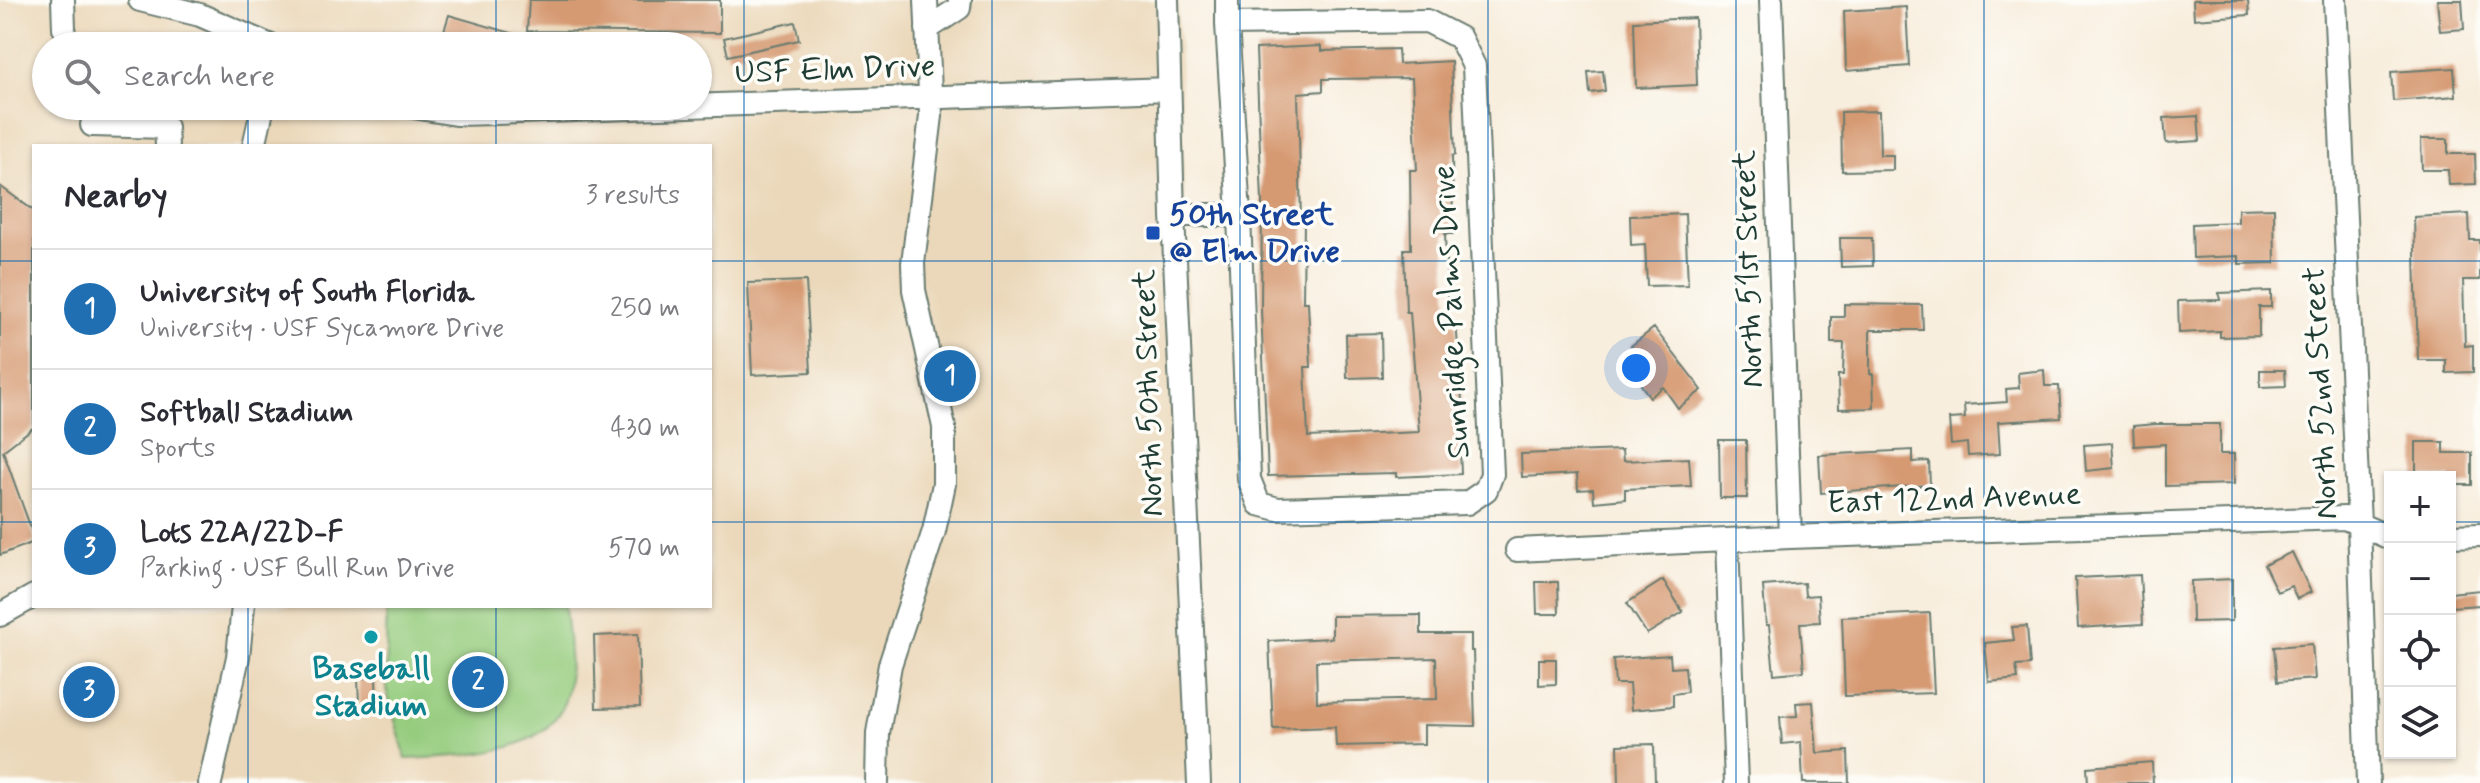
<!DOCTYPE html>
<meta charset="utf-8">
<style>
body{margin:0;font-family:Mynerve,sans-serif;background:#f2f2f3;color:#2b2b33}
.controls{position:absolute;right:24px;bottom:24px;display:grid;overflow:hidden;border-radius:0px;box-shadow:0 2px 6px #0004}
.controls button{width:72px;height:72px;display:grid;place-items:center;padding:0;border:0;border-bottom:2px solid #e1e1e2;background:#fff;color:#2b2b33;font:40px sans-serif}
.you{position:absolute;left:1636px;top:368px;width:28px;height:28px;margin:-20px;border:6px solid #fff;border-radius:50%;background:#1a73e8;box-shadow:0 0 0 12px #1a73e833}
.badge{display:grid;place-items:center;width:52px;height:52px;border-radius:50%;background:#1f6fb2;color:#fff;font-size:26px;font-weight:700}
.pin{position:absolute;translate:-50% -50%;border:4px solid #fff;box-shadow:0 2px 8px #0006}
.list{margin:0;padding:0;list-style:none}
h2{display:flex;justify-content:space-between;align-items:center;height:104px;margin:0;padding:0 32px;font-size:34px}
h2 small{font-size:26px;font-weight:400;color:#7c7c81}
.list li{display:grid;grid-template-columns:52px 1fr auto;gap:24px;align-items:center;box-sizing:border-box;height:120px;padding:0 32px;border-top:2px solid #e1e1e2}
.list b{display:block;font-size:30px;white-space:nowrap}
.list p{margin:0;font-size:26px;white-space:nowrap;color:#7c7c81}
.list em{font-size:26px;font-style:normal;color:#7c7c81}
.icon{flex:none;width:44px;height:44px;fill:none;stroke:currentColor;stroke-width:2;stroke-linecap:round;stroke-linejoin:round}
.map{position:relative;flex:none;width:2480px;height:783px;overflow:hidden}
.search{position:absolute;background:#fff;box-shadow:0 2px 6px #0004;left:32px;top:32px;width:680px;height:88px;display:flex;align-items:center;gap:20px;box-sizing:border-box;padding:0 28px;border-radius:44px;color:#7c7c81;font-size:30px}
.panel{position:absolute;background:#fff;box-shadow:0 2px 6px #0004;left:32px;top:144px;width:680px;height:464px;border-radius:0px}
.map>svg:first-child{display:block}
</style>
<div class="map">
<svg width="2480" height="783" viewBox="0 0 2480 783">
<rect width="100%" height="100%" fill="#fdfcf7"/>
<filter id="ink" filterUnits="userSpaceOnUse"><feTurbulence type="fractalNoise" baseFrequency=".0125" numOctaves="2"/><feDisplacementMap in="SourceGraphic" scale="16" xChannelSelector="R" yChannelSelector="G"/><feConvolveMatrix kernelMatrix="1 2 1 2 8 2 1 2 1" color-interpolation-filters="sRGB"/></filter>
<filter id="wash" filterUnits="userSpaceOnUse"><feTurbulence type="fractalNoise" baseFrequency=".006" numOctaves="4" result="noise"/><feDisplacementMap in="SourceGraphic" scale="32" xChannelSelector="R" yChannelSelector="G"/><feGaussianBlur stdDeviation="1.8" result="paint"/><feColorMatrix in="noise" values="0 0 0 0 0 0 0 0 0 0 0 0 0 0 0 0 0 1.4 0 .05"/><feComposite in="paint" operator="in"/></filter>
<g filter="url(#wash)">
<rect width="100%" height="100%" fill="#f8eede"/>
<!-- built -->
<path fill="#ebd8ba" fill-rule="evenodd" d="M0,0h1178l26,783h-1204zM46,46h652v60h-652zM34,146h676v460h-676z"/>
<!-- green -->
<path fill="#95cc7e" stroke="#5a8459" stroke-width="2" d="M386,606h179c2,28 8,60 2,87 -14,65 -110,63 -161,66l-19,-67z"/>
<g id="blocks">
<!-- building -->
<path fill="#d69a72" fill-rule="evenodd" d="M529,0h191v33l-193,-2z
M2193,0h55l1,15 -55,4z
M2437,0h25l2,29 -24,2z
M1906,7l3,59 -63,5 -2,-60z
M449,15l93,27v4h-56l-43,-12z
M1695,18l2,67 -61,3 -2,-67z
M795,22l4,18 -71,16 -4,-18z
M1321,46v5l77,-2 1,15 52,-3 4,94 -3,1 1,78h-8l3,88h8l4,48 3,48h-4l2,56 -65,3v-4l-128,3 -7,-167 1,-107 -6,-153zM1412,78l5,92h-7l1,79h-7l2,63h4l9,120 -111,5 -3,-70h6l-3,-65h-5l1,-81h-3l-3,-128 25,-2v-12z
M2454,68l2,28 -63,5 -2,-29z
M1603,71l2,20 -15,2 -2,-21z
M1879,111l1,44h13v15l-51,1 -1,-59z
M2198,116l2,25 -34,2 -2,-25z
M2421,139h27v15h27l1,30 -27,1 -1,-15h-26z
M0,186l34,25v216l-31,24 31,86v5l-34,13z
M2274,208l1,55 -36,1v-8l-46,2 -1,-34 46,-2v-13z
M1685,214l3,71 -41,1 -2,-42 -14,1 -1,-29z
M2469,214l1,26h10v40h-17l2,66 8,-1v27l-27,1v-13h-28l-4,-143z
M1840,238h32l1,28 -32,1z
M806,281l5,91 -59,3 -4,-92z
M2271,291v16h-12v29l-39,1v-6l-41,2 -1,-32 42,-1 -1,-7z
M1844,304l78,1 1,25h-53v44h3l1,34 -35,1 -1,-34h5l1,-32h-13v-26h13z
M1654,328l48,62 -24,18 -15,-21 -13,10 -23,-31 11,-9 -7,-11z
M1381,333l1,44 -35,1 -1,-44z
M2044,370l1,16h14l2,32 -63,4 2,32 -32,2 -1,-13 -16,2 -2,-26 16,-1 -1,-13 43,-3 -1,-13 13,-1 -1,-15z
M2260,370h25l1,16 -26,1z
M2156,424h64v30h14v30l-69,2v-42l-31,2 -1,-20z
M1719,440h27l1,58h-27z
M2416,442h28v11h28v32h-22v-8h-34z
M2112,443l2,25 -28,3 -2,-26z
M1622,450l1,11 66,-3 2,28 -66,3v10l-31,3 -1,-13 -15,1 -1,-16 -55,3 -1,-23z
M1913,450v12l16,-1 1,24 -109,8 -2,-38z
M2292,552l19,40 -14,7 -6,-13 -14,6 -13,-27z
M2140,575l3,49 -65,4 -3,-50z
M2232,579v42l-40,1 -1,-41z
M1663,580l20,32 -36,22 -20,-31z
M1536,582h22l1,32h-22z
M1804,583l1,13 13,-1 2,27 -20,1 4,48 -30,3 -5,-49h-3l-3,-39z
M2480,590v15l-30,2v-14z
M1930,613l4,80 -89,3 -3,-79z
M1421,615v19h50v17h2l2,75 -51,-1v19l-88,2 -1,-19 -62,2 -4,-88 63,-3v-22zM1436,658l1,41 -120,3 -1,-41z
M2027,626l3,39 -14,1 2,13 -29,3 -4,-39 29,-3 -2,-13z
M638,634l2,73 -44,1 -2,-72z
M2312,644l3,35 -38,3 -3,-35z
M1670,655l1,13 14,-1 2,25 -14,2v12l-42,4 -2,-26h-14l-2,-25z
M1539,659h17v25l-17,1z
M358,678h18l1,26h-18z
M1813,702l4,51 31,-2 1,32h-46l-2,-41 -19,2 -2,-27 17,-1 -1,-13z
M1654,744l1,39h-36l-1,-38z
M2152,762l1,21h-65l-1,-16z"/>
</g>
</g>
<g filter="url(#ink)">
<use href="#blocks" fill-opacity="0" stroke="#6b7b70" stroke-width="2"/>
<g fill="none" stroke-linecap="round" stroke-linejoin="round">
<defs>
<path id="minor" d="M63,0l1,28
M140,0l60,15 71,31
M1167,0l6,215 26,568
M1227,0v24
M1771,0l19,537
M2335,0l24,524 9,259
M927,29l32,-21 1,-8
M407,106l49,8 39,-1 674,-24
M92,125l74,2 1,19
M254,146l9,-40
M1173,215h66l10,264 10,25 19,5 189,-6 19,-13 6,-16 -18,-408 -14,-28 -33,-17 -200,3 12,191
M2450,536l30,-1
M1727,541l9,242
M1517,550l273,-13 555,-19 45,20
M0,615l34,-19
M210,783l28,-126 5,-51
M877,783l1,-50 12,-68 44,-134 10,-47v-57l-30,-137 -1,-27 18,-147 -5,-116"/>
</defs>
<!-- minor casing -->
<use href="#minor" stroke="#6b7b70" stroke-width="26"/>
<!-- minor -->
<use href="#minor" stroke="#fff" stroke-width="22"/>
</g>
</g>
<!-- grid -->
<path fill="none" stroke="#1f6fb2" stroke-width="2" stroke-opacity="0.55" d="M248,0v46M496,0v46M744,0v783M992,0v783M1240,0v783M1488,0v783M1736,0v783M1984,0v783M2232,0v783M248,106v40M496,106v40M0,261h34M710,261h1770M0,522h34M710,522h1680M2450,522h30M248,606v177M496,606v177"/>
<!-- markers -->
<rect fill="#1a4fb4" stroke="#fdfcf7" stroke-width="3" x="1145" y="225" width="16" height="16" rx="4"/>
<circle fill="#0f9aa8" stroke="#fdfcf7" stroke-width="3" cx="371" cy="637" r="8"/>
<g text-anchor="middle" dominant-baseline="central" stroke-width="7" stroke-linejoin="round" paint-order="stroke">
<!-- street labels -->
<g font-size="32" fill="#1f3d34" stroke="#fdfcf7">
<text transform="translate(835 70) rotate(-2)">USF Elm Drive</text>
<text transform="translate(1749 269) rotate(-92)">North 51st Street</text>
<text transform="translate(1452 312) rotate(-93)">Sunridge Palms Drive</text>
<text transform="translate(1149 393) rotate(-92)">North 50th Street</text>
<text transform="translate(2321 393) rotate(-93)">North 52nd Street</text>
<text transform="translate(1954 499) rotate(-2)">East 122nd Avenue</text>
</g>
<!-- transit labels -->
<g font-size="32" font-weight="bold" fill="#164399" stroke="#fdfcf7" text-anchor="start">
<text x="1169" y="215">50th Street<tspan x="1169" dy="37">@ Elm Drive</tspan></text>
</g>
<!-- culture labels -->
<g font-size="32" font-weight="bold" fill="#0d838f" stroke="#fdfcf7">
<text x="371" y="669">Baseball<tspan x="371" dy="37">Stadium</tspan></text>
</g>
</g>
</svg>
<div class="controls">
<button>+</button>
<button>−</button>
<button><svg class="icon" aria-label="locate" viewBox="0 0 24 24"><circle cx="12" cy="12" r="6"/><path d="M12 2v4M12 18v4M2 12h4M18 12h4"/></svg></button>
<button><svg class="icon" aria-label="layers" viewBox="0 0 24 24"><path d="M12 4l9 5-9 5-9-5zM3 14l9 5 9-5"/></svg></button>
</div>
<div class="you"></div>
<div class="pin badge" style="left:950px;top:376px">1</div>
<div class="pin badge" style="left:478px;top:682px">2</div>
<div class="pin badge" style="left:89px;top:692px">3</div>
<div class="search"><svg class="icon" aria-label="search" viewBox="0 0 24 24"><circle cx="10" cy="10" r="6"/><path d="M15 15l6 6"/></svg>Search here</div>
<section class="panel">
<h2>Nearby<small>3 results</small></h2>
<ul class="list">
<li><span class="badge">1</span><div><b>University of South Florida</b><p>University · USF Sycamore Drive</p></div><em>250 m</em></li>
<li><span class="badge">2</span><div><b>Softball Stadium</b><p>Sports</p></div><em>430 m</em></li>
<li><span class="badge">3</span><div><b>Lots 22A/22D-F</b><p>Parking · USF Bull Run Drive</p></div><em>570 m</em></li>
</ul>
</section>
</div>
